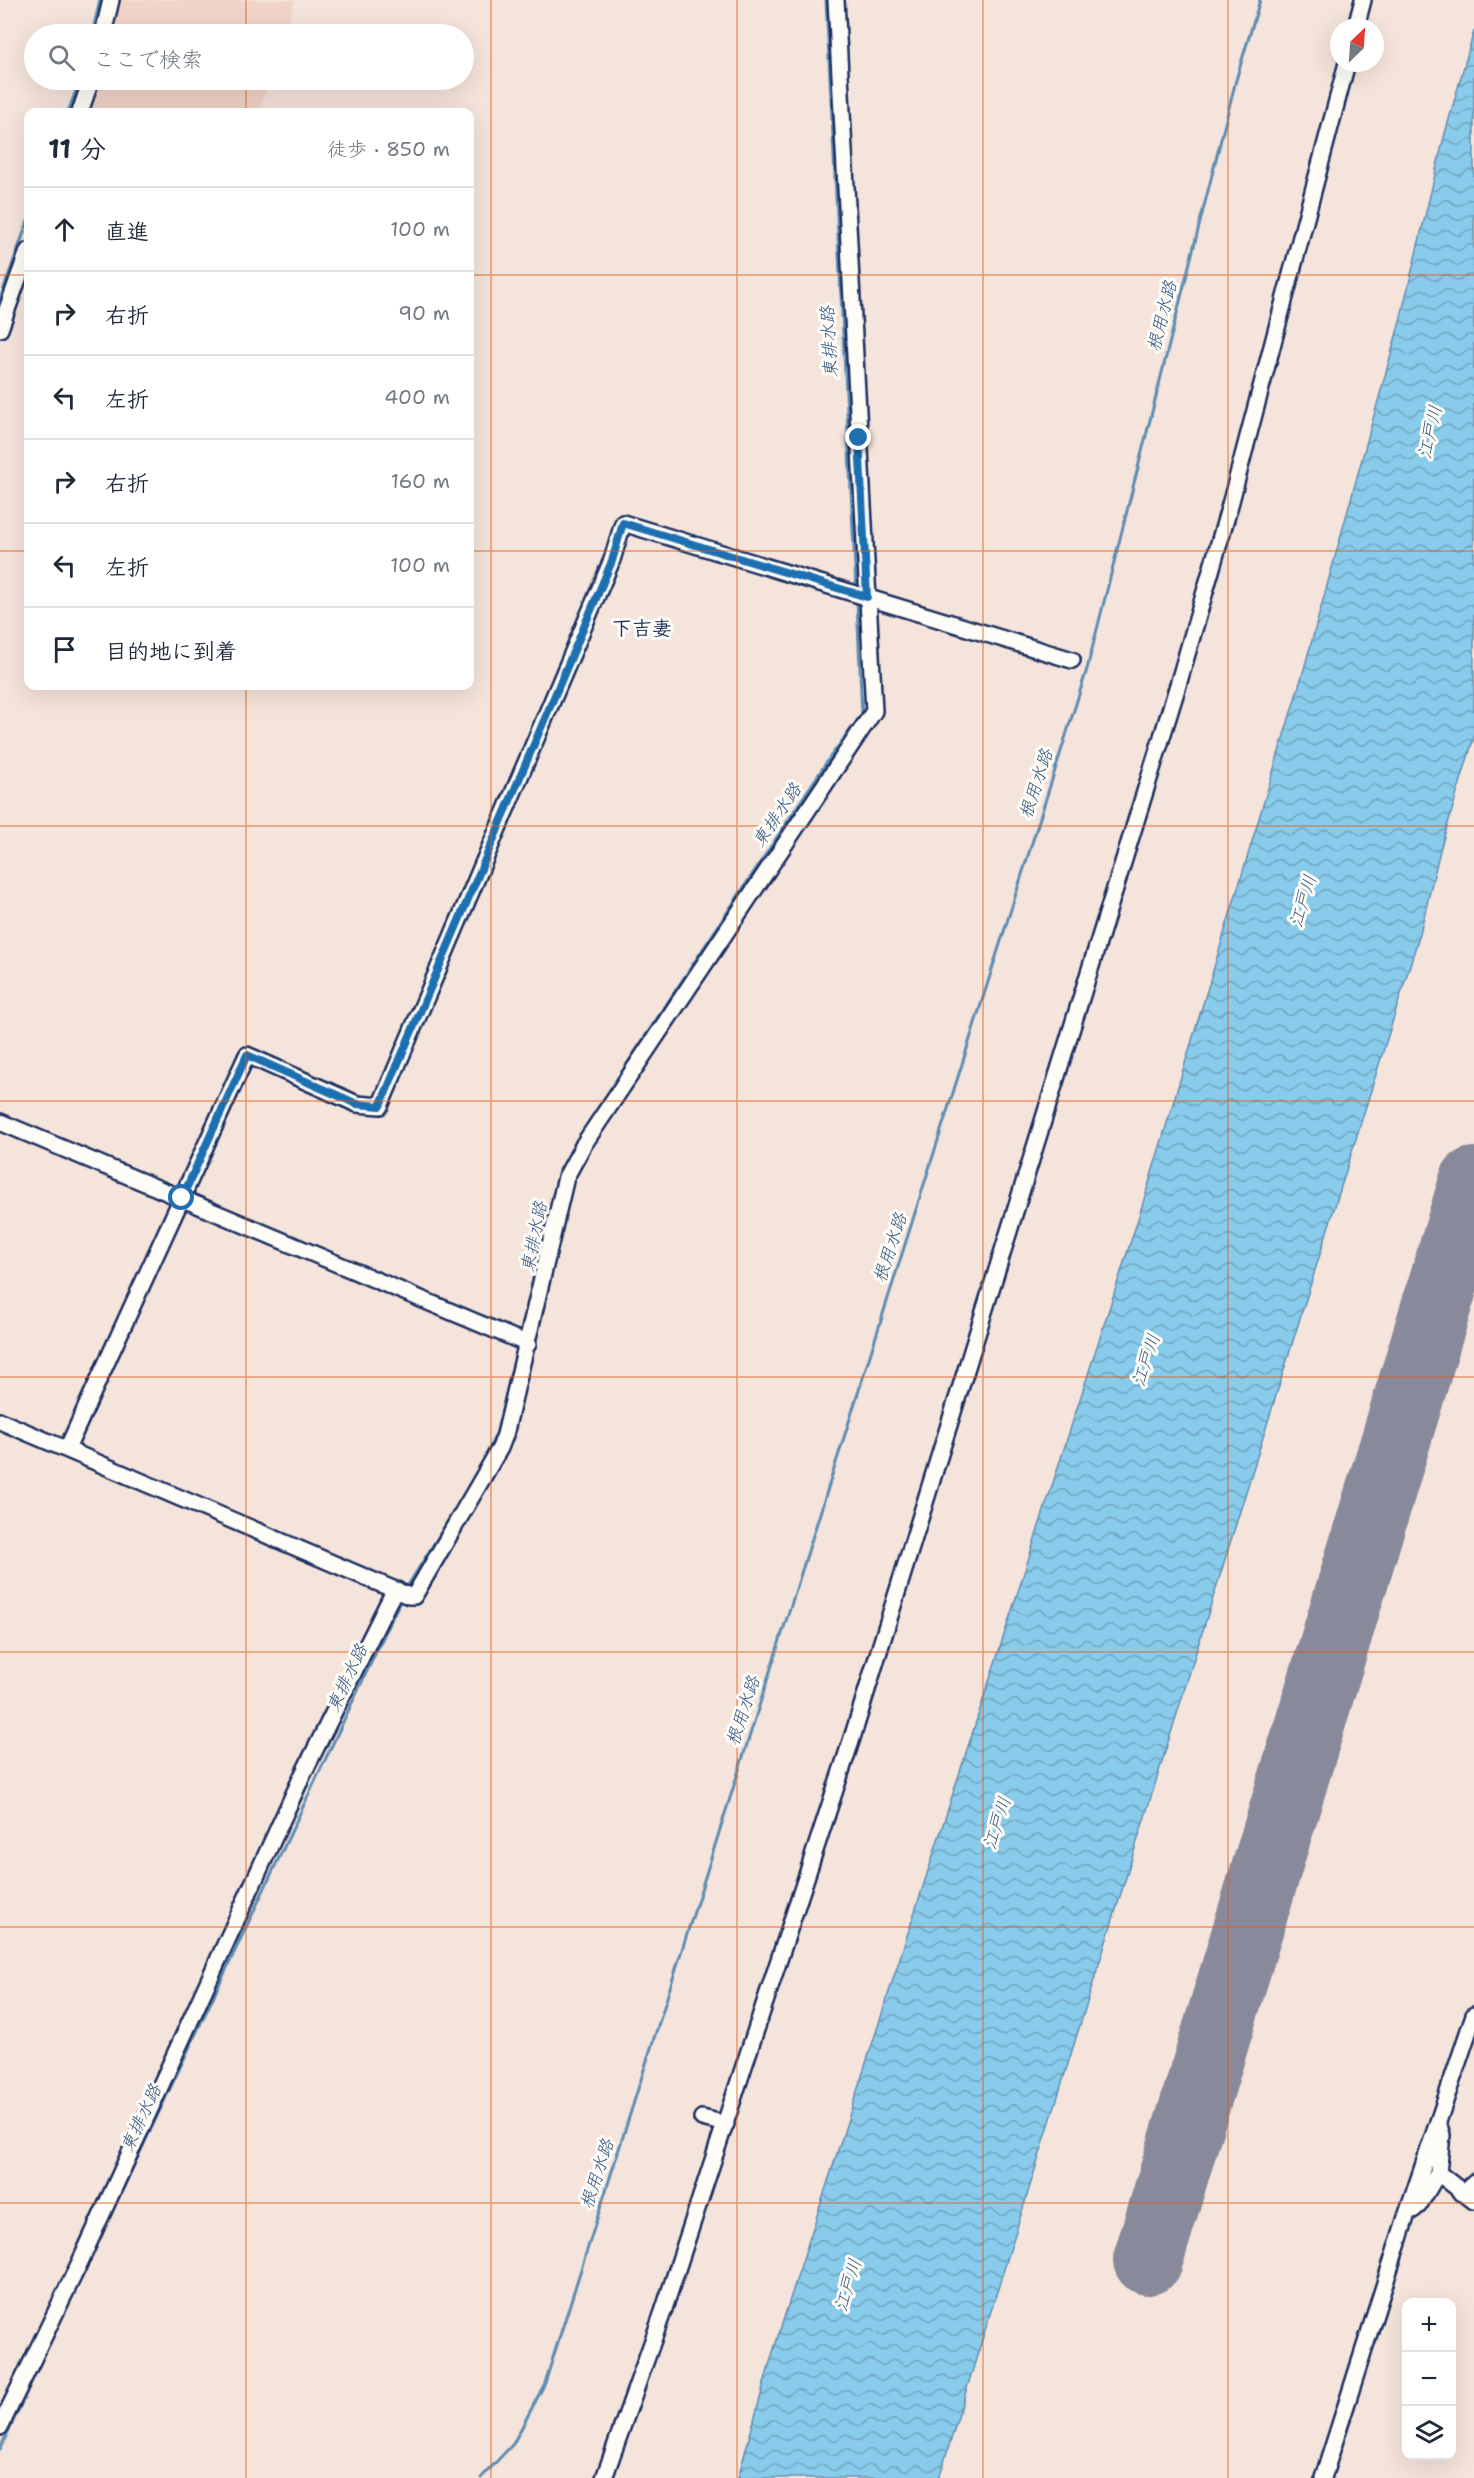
<!DOCTYPE html>
<html lang="ja">
<meta charset="utf-8">
<style>
body{margin:0;font-family:"Shantell Sans","Klee One",sans-serif;background:#f6f6f7;color:#1f2937}
.controls{position:absolute;right:18px;bottom:18px;display:grid;overflow:hidden;border-radius:12px;box-shadow:0 6px 24px #0002}
.controls button{width:54px;height:54px;display:grid;place-items:center;padding:0;border:0;border-bottom:2px solid #e0e1e3;background:#fff;color:#1f2937;font:30px sans-serif}
.compass{position:absolute;left:1330px;top:18px;width:54px;height:54px;border-radius:50%;background:#fff;box-shadow:0 6px 24px #0002;rotate:25deg}
.stop{position:absolute;width:18px;height:18px;margin:-14px;border:4px solid #1f6fb2;border-radius:50%;background:#fff}
.stop.end{background:#1f6fb2;border-color:#fff;box-shadow:0 2px 6px #0008}
.list{margin:0;padding:0;list-style:none}
h2{display:flex;justify-content:space-between;align-items:center;height:78px;margin:0;padding:0 24px;font-size:26px}
h2 small{font-size:20px;font-weight:400;color:#747a83}
.list li{display:grid;grid-template-columns:39px 1fr auto;gap:18px;align-items:center;box-sizing:border-box;height:84px;padding:0 24px;border-top:2px solid #e0e1e3}
.list b{display:block;font-size:22px;white-space:nowrap}
.list em{font-size:20px;font-style:normal;color:#747a83}
.icon{flex:none;width:33px;height:33px;fill:none;stroke:currentColor;stroke-width:2;stroke-linecap:round;stroke-linejoin:round}
.map{position:relative;flex:none;width:1474px;height:2478px;overflow:hidden}
.search{position:absolute;background:#fff;box-shadow:0 6px 24px #0002;left:24px;top:24px;width:450px;height:66px;display:flex;align-items:center;gap:15px;box-sizing:border-box;padding:0 21px;border-radius:33px;color:#747a83;font-size:22px}
.panel{position:absolute;background:#fff;box-shadow:0 6px 24px #0002;left:24px;top:108px;width:450px;height:582px;border-radius:12px}
.map>svg:first-child{display:block}
</style>
<div class="map">
<svg width="1474" height="2478" viewBox="0 0 1474 2478">
<defs>
<pattern id="water-waves" width="16" height="10" patternUnits="userSpaceOnUse" patternTransform="scale(1.5)"><rect width="16" height="10" fill="#89cbea"/><path d="M0 5q4-4 8 0t8 0" fill="none" stroke="#6fa5c1"/></pattern>
</defs>
<rect width="100%" height="100%" fill="#f5e4db"/>
<filter id="ink" filterUnits="userSpaceOnUse"><feTurbulence type="fractalNoise" baseFrequency=".0167" numOctaves="2"/><feDisplacementMap in="SourceGraphic" scale="12" xChannelSelector="R" yChannelSelector="G"/><feConvolveMatrix kernelMatrix="1 2 1 2 8 2 1 2 1" color-interpolation-filters="sRGB"/></filter>
<g filter="url(#ink)">
<!-- built -->
<path fill="#f0d4c7" d="M117,0h178l-11,34h-173z
M98,80h171l-10,32h-172z"/>
<!-- water -->
<path fill="url(#water-waves)" stroke="#5d8db2" stroke-width="1.5" d="M1474,31v706l-34,113 -20,83 -481,1545h-201l34,-123 367,-1139 165,-547 95,-344 45,-188z"/>
<g fill="none" stroke-linecap="round" stroke-linejoin="round">
<!-- stream -->
<path stroke="#5d8db2" stroke-width="3" d="M826,0l30,588
M92,34l8,-34
M68,112l12,-32
M0,299l28,-78
M569,1157l7,-16 250,-378 36,-49 -5,-113
M479,1470l17,-36 20,-80
M405,1590l63,-101
M108,2220l293,-621
M0,2449l73,-156
M481,2478l32,-34 32,-61 542,-1714 149,-589 24,-80"/>
<!-- runway -->
<path stroke="#888a9c" stroke-width="70" d="M1148,2260l326,-1078"/>
<defs>
<path id="minor" d="M1356,27l7,-27
M103,34l8,-34
M80,112l11,-32
M0,329l28,-78
M0,1122l528,222
M0,1421l409,175h5l3,-5 83,-143 5,-13 61,-258 18,-33 290,-433 -38,-711
M67,1449l180,-394 110,49 23,2 232,-546 11,-37 449,137
M702,2118l24,6
M1440,2129l2,6 -4,38 36,28
M1462,2193l12,-11
M1413,2210l6,-5 19,-32
M0,2427l81,-167 222,-486 87,-175 7,-9
M604,2478l59,-166 190,-577 325,-1050 52,-180 117,-442
M1323,2478l83,-261 68,-202"/>
</defs>
<!-- minor casing -->
<use href="#minor" stroke="#1b2f5e" stroke-width="20"/>
<!-- minor -->
<use href="#minor" stroke="#fdfcf7" stroke-width="15"/>
</g>
</g>
<g fill="none" stroke-linecap="round" stroke-linejoin="round" filter="url(#ink)">
<!-- route -->
<path stroke="#1f6fb2" stroke-width="8" d="M182,1198l65,-143 110,49 23,2 232,-545 11,-38 244,74 -8,-159"/>
</g>
<!-- grid -->
<path fill="none" stroke="#de5710" stroke-width="1.5" stroke-opacity="0.55" d="M246,0v34M491,0v2478M737,0v2478M983,0v2478M1228,0v2478M246,80v32M0,275h28M470,275h1004M0,551h28M470,551h1004M246,686v1792M0,826h1474M0,1101h1474M0,1377h1474M0,1652h1474M0,1927h1474M0,2203h1474"/>
<g text-anchor="middle" dominant-baseline="central" stroke-width="6" stroke-linejoin="round" paint-order="stroke">
<!-- water labels -->
<g font-size="18" font-style="italic" fill="#365681" stroke="#fdfcf7">
<text transform="translate(1162 316) rotate(-76)">根用水路</text>
<text transform="translate(829 342) rotate(-93)">東排水路</text>
<text transform="translate(1430 432) rotate(-77)">江戸川</text>
<text transform="translate(1036 784) rotate(-72)">根用水路</text>
<text transform="translate(777 815) rotate(-56)">東排水路</text>
<text transform="translate(1303 901) rotate(-73)">江戸川</text>
<text transform="translate(534 1237) rotate(-79)">東排水路</text>
<text transform="translate(890 1248) rotate(-72)">根用水路</text>
<text transform="translate(1146 1360) rotate(-72)">江戸川</text>
<text transform="translate(347 1678) rotate(-65)">東排水路</text>
<text transform="translate(743 1711) rotate(-72)">根用水路</text>
<text transform="translate(997 1823) rotate(-72)">江戸川</text>
<text transform="translate(141 2118) rotate(-65)">東排水路</text>
<text transform="translate(597 2174) rotate(-72)">根用水路</text>
<text transform="translate(848 2285) rotate(-73)">江戸川</text>
</g>
<!-- quarter labels -->
<g font-size="20" font-weight="bold" fill="#1b2f5e" stroke="#fdfcf7">
<text x="642" y="628">下吉妻</text>
</g>
</g>
</svg>
<div class="controls">
<button>+</button>
<button>−</button>
<button><svg class="icon" aria-label="layers" viewBox="0 0 24 24"><path d="M12 4l9 5-9 5-9-5zM3 14l9 5 9-5"/></svg></button>
</div>
<svg class="compass" viewBox="-18 -18 36 36"><path d="M0-13l5 13h-10z" fill="#e53935"/><path d="M0 13l5-13h-10z" fill="#747a83"/></svg>
<div class="stop" style="left:182px;top:1198px"></div>
<div class="stop end" style="left:859px;top:438px"></div>
<div class="search"><svg class="icon" aria-label="search" viewBox="0 0 24 24"><circle cx="10" cy="10" r="6"/><path d="M15 15l6 6"/></svg>ここで検索</div>
<section class="panel">
<h2>11 分<small>徒歩 · 850 m</small></h2>
<ul class="list">
<li><svg class="icon" aria-label="ahead" viewBox="0 0 24 24"><path d="M12 20V5M6 11l6-6 6 6"/></svg><div><b>直進</b></div><em>100 m</em></li>
<li><svg class="icon" aria-label="right" viewBox="0 0 24 24"><path d="M7 20v-9h11M14 6l5 5-5 5"/></svg><div><b>右折</b></div><em>90 m</em></li>
<li><svg class="icon" aria-label="left" viewBox="0 0 24 24"><path d="M17 20v-9H6M10 6l-5 5 5 5"/></svg><div><b>左折</b></div><em>400 m</em></li>
<li><svg class="icon" aria-label="right" viewBox="0 0 24 24"><path d="M7 20v-9h11M14 6l5 5-5 5"/></svg><div><b>右折</b></div><em>160 m</em></li>
<li><svg class="icon" aria-label="left" viewBox="0 0 24 24"><path d="M17 20v-9H6M10 6l-5 5 5 5"/></svg><div><b>左折</b></div><em>100 m</em></li>
<li><svg class="icon" aria-label="arrive" viewBox="0 0 24 24"><path d="M6 21V4h12l-3 4 3 4H6"/></svg><div><b>目的地に到着</b></div></li>
</ul>
</section>
</div>
